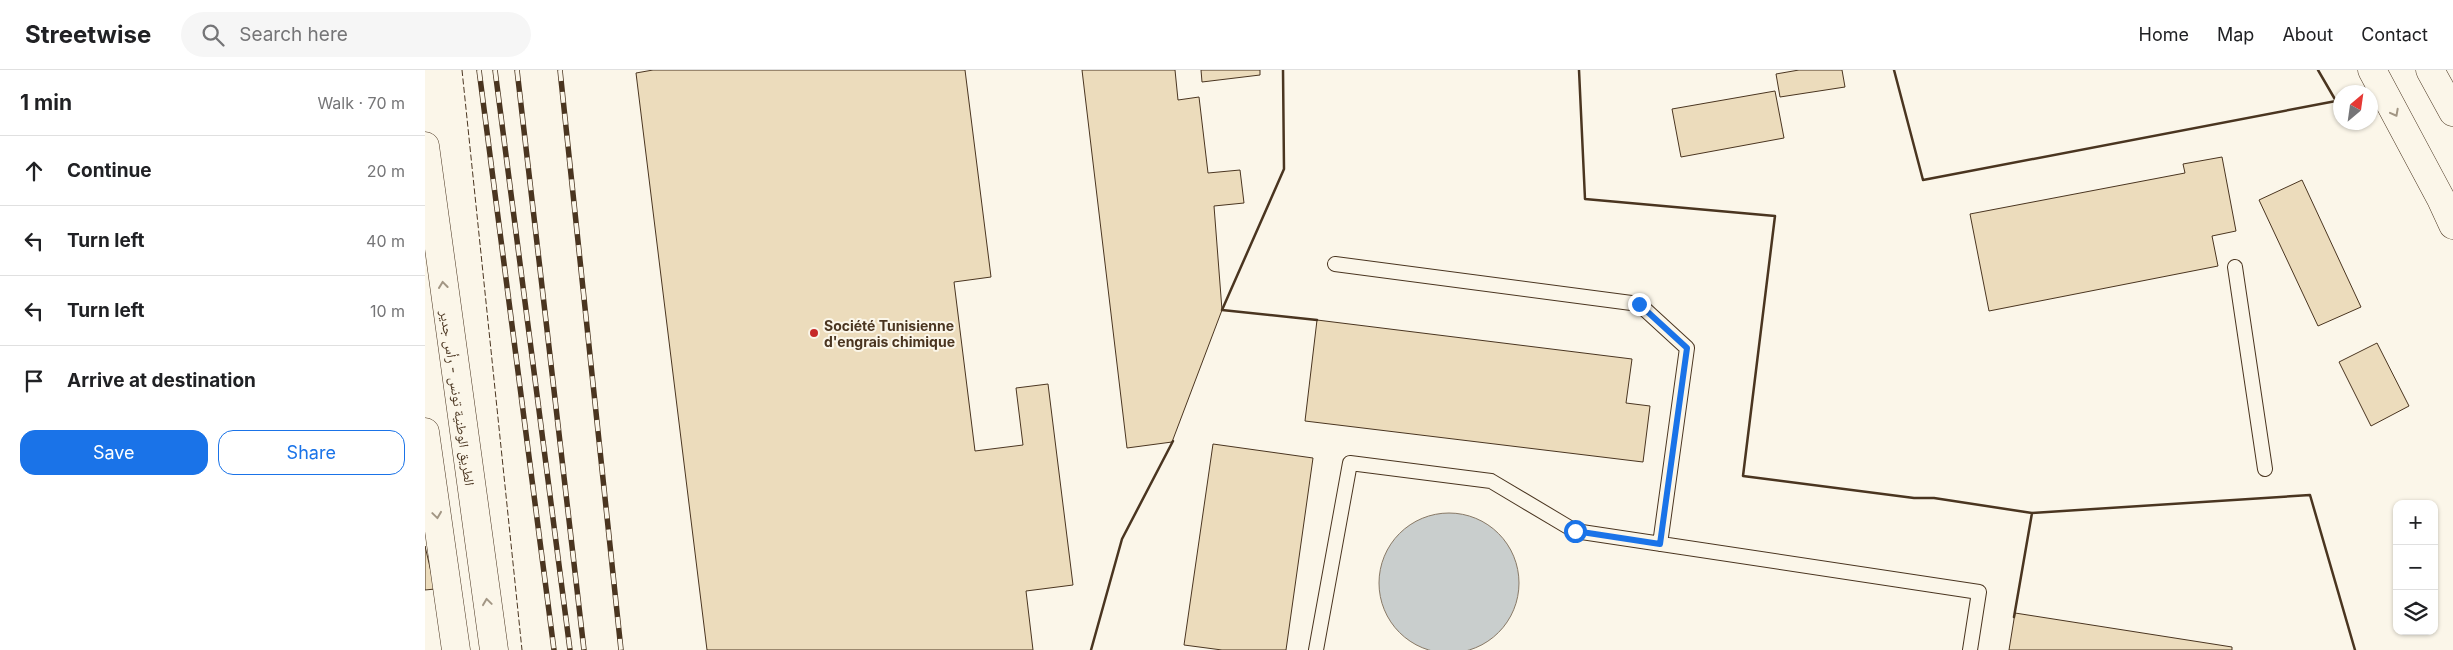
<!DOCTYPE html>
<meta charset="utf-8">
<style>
body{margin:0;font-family:Inter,"Noto Naskh Arabic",sans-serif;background:#f6f6f6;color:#202124}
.controls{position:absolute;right:15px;bottom:15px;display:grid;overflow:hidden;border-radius:10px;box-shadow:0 1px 4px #0004}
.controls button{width:45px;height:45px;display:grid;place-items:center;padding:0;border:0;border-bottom:1px solid #e0e0e0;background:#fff;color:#202124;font:25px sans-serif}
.compass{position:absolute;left:1908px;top:15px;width:45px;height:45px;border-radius:50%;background:#fff;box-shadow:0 1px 4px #0004;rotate:29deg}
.stop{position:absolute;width:15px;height:15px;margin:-11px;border:4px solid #1a73e8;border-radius:50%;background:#fff}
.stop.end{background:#1a73e8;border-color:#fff;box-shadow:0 1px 5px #0008}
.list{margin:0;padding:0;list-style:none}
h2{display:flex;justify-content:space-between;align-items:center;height:65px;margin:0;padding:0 20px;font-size:21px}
h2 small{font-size:16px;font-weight:400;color:#757577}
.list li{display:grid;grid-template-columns:32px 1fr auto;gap:15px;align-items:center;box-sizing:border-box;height:70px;padding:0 20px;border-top:1px solid #e0e0e0}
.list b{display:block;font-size:19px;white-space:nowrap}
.list em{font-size:16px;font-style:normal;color:#757577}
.actions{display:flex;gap:10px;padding:15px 20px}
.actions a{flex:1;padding:11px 0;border:1px solid #1a73e8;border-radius:15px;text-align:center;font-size:18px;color:#1a73e8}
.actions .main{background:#1a73e8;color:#fff}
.icon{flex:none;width:28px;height:28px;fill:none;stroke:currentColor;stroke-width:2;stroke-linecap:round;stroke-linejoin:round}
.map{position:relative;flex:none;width:2028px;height:580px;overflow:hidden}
header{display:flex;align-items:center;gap:30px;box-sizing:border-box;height:70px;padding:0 25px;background:#fff;border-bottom:1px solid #e0e0e0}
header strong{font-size:24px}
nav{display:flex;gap:28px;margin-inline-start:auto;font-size:18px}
.search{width:350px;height:45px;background:#f6f6f6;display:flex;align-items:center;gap:12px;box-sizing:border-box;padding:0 18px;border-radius:28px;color:#757577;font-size:19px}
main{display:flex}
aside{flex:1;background:#fff}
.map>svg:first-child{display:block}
</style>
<header>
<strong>Streetwise</strong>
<div class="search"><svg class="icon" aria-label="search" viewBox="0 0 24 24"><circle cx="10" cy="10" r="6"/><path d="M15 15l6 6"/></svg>Search here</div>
<nav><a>Home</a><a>Map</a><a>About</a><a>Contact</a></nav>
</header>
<main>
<aside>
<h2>1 min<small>Walk · 70 m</small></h2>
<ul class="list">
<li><svg class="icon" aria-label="ahead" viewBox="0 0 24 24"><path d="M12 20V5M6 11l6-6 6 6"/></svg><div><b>Continue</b></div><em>20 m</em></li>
<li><svg class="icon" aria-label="left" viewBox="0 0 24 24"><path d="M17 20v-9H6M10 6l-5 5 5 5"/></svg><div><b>Turn left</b></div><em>40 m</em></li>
<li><svg class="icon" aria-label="left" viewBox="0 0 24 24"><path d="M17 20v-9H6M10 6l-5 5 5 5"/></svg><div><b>Turn left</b></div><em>10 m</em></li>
<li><svg class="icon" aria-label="arrive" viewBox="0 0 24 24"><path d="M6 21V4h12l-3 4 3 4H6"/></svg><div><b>Arrive at destination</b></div></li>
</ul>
<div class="actions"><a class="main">Save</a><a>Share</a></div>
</aside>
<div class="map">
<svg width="2028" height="580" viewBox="0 0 2028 580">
<rect width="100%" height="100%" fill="#fbf6e9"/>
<!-- water -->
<path fill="#c9cecd" stroke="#887966" d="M954 513a70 70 0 1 1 140 0a70 70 0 1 1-140 0Z"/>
<!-- building -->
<path fill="#ecdcbc" stroke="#4a3520" d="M228,0h312l26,207 -37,5 21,169 48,-6 -7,-57 32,-4 25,201 -47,6 7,59h-326l-71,-577z
M657,0h93l3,30 21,-3 9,76 32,-3 4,33 -30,3 8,104 -50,132 -45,6z
M776,0h59v5l-58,7z
M1374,0h43l3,17 -65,10 -4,-23z
M1350,21l9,47 -103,19 -9,-48z
M1797,87l14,74 -24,5 6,30 -229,45 -19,-97 215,-41 -2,-9z
M1877,110l59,127 -43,19 -59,-126z
M892,250l315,39 -6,44 24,3 -7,56 -338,-41z
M1952,273l32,63 -38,20 -32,-64z
M788,374l100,14 -27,192h-64l-38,-5z
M0,476l10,43 -10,1z
M1590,543l217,34v3h-223z"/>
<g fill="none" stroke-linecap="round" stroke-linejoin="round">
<defs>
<path id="service" d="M910,194l304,40 48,44 -27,196
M1810,197l30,202
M891,580l34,-187 141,18 84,50 404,61 -9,58"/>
<path id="primary" d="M0,76l69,504
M0,362l31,218"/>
<path id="trunk" d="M1947,0l69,129 12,26
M2005,0l23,42"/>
</defs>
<!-- service casing -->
<use href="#service" stroke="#4a3520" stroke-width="16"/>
<!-- primary casing -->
<use href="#primary" stroke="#4a3520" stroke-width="29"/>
<!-- trunk casing -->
<use href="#trunk" stroke="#4a3520" stroke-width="29"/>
<!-- service -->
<use href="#service" stroke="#fbf6e9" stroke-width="14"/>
<!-- primary -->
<use href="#primary" stroke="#fbf6e9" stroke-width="28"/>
<!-- trunk -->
<use href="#trunk" stroke="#fbf6e9" stroke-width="28"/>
<defs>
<path id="rail" d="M54,0l75,580
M70,0l75,580
M92,0l67,580
M135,0l61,580"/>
</defs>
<!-- rail casing -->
<use href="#rail" stroke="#4a3520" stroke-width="5.5"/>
<!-- rail -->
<use href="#rail" stroke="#fbf6e9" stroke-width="4" stroke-dasharray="11" stroke-linecap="butt"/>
<!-- fence -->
<path stroke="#4a3520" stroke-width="1" stroke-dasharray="6 2.5" stroke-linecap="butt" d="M37,0l60,580"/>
<!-- wall -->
<path stroke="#4a3520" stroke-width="2.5" d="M858,0l1,99 -62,141 95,10
M1154,0l6,129 190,17 -32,260 171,22h20l98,15 278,-18 45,155
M1469,0l29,110 413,-79 -18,-31
M1589,547l18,-104
M666,580l31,-111 51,-98"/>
</g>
<!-- one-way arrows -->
<defs><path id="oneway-chevron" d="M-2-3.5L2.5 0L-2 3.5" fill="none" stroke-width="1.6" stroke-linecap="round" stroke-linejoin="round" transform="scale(1.25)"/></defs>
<g stroke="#a29684">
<use href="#oneway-chevron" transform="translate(1970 43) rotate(62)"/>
<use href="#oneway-chevron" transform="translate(18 215) rotate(-97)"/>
<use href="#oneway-chevron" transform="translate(12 445) rotate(82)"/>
<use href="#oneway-chevron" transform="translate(62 532) rotate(-98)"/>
</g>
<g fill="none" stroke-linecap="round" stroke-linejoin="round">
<!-- route -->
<path stroke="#1a73e8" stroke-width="6" d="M1150,461l85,13 27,-196 -48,-44"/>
</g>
<!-- markers -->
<circle fill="#c62828" stroke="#fbf6e9" stroke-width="2" cx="389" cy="263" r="5"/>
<g text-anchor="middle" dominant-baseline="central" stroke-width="4" stroke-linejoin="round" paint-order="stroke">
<!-- poi labels -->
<g font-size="14" font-weight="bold" fill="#4a3520" stroke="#fbf6e9" text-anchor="start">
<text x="399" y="255">Société Tunisienne<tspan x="399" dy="16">d'engrais chimique</tspan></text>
</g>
<!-- street labels -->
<g font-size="14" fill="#4a3520" stroke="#fbf6e9">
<text transform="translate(33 328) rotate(82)">الطريق الوطنية تونس - رأس جدير</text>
</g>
</g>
</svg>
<div class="controls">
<button>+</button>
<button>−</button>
<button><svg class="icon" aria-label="layers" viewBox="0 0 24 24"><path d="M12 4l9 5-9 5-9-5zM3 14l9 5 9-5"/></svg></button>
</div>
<svg class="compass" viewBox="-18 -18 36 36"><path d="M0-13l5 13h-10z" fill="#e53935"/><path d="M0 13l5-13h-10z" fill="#757577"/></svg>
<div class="stop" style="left:1150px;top:461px"></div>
<div class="stop end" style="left:1214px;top:234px"></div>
</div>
</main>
